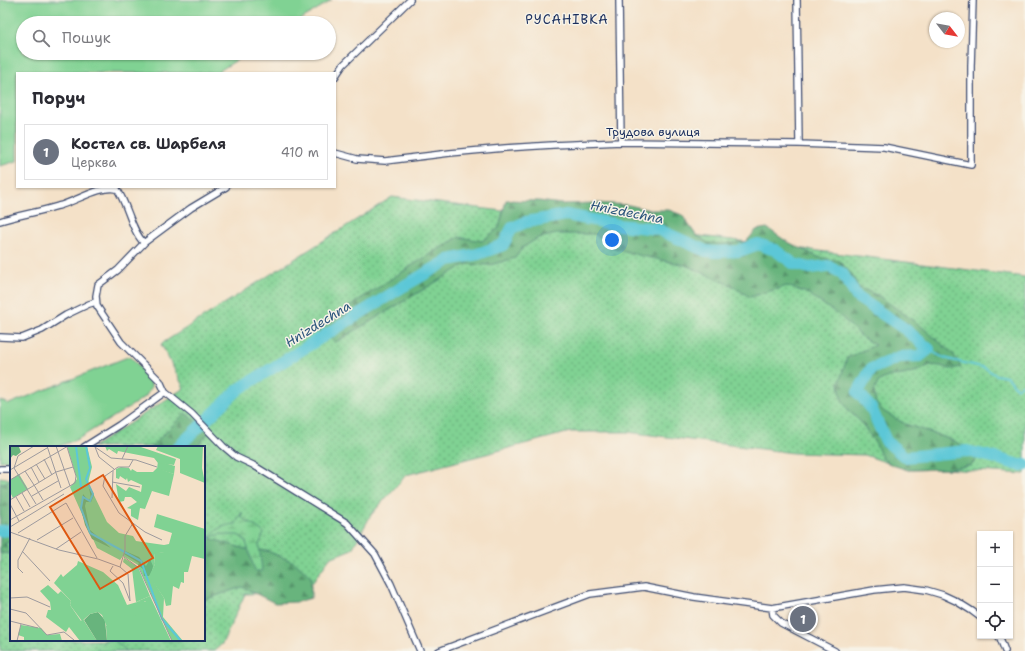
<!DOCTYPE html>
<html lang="uk">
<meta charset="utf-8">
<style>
body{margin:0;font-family:"Shantell Sans",sans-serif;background:#f2f2f3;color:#2b2b33}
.controls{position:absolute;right:12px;bottom:12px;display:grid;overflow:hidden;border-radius:0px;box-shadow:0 1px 3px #0004}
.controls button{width:36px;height:36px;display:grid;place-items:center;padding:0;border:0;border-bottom:1px solid #e1e1e2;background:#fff;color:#2b2b33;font:20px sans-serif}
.compass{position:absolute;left:929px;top:12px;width:36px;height:36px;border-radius:50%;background:#fff;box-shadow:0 1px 3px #0004;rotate:121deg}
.you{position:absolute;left:612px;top:240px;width:14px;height:14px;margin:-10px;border:3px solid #fff;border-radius:50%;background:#1a73e8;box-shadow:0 0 0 6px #1a73e833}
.badge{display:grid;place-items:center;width:26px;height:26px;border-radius:50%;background:#0f766e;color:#fff;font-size:13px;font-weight:700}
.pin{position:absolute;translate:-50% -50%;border:2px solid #fff;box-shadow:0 1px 4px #0006}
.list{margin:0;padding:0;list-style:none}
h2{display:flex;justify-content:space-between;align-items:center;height:52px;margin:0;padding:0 16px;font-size:17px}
h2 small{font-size:13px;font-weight:400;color:#7c7c81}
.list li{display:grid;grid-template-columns:26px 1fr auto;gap:12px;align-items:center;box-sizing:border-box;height:56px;margin:0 8px 8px;padding:0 8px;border:1px solid #e1e1e2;border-radius:0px}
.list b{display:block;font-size:15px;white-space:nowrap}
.list p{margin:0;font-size:13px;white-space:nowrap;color:#7c7c81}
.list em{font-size:13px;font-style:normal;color:#7c7c81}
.icon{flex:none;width:22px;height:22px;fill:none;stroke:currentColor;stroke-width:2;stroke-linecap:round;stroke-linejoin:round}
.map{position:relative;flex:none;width:1025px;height:651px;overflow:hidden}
.search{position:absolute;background:#fff;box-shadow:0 1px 3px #0004;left:16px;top:16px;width:320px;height:44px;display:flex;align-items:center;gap:10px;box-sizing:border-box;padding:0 14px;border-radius:22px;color:#7c7c81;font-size:15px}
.panel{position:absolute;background:#fff;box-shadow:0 1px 3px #0004;left:16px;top:72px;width:320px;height:116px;border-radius:0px}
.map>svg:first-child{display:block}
</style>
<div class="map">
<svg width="1025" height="651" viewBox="0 0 1025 651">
<defs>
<pattern id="grass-dots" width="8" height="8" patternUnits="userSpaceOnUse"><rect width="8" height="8" fill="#80d293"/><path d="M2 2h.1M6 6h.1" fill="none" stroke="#68ab7b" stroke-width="1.8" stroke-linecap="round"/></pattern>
<pattern id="forest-firs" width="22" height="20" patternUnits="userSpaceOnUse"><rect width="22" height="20" fill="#68b47d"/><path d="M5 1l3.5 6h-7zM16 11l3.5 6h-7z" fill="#55936a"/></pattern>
<pattern id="wetland-marsh" width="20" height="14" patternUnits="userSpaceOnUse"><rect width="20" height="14" fill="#80d293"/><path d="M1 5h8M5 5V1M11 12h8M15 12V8" fill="none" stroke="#68ab7b"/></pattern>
</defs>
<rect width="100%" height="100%" fill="#f7f3e8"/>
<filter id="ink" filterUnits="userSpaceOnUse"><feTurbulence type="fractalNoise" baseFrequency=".025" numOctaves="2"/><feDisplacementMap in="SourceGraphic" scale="8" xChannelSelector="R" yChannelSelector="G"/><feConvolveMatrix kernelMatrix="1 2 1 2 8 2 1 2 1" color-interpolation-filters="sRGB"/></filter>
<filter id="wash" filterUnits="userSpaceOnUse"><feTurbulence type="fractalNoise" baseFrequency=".012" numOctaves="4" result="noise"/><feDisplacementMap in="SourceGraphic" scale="16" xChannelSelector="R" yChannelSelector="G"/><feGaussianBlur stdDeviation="0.9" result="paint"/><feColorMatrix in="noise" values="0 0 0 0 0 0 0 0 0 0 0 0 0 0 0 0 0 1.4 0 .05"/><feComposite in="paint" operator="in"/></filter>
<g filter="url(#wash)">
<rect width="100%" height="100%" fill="#f4e1c8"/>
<!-- grass -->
<path fill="url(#grass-dots)" stroke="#4e8078" d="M392,197l633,80v197l-80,-5 -37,1 -43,-15 -72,-2 -166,-21h-57l-164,43 -35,40 -19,34 -22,9 -24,34 -61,2 -23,50 -8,7h-214v-174l11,2v161h193v-193h-111l91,-59 -23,-44z"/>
<!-- forest -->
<path fill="url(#forest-firs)" stroke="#42726e" d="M506,200l33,1 23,3 34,-1 33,2 21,5h19l13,5 14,20 12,8 14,1 24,-2 10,-12 11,-2 19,13 32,16 21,4 13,13 6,13 21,9 42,30 32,28 8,13 -11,2 -9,-3 -11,-1 -12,6 -15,4 -13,1 -11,5 -5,10 2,12 7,8 22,13 39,13 18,8 21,5 -11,15 -24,4 -40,1 -16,-5 -10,-7 -6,-14 -16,-23 -11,-10 -8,-13 -2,-15 8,-25 28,-13 -12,-7 -23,-22 -33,-23 -20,-7 -37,11 -21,-13 -44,-19 -47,-10 -26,-8 -17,-13h-38l-19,4 -16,10 -7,10 -25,7 -24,-1 -130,78 -22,-13 116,-75 29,-17 23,4 17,-13z
M185,413l24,19 -12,15h-46z
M11,480v62l-6,1 5,11 -10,-1v-69z
M209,538l36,11 22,2 27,11 17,15v21l-14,4 -22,1 -33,-16 -38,13v-60z"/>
<!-- wetland -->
<path fill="url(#wetland-marsh)" stroke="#4e8078" d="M242,512l-1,5c7,6 16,9 23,16l-5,12 3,26h-7l-9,-29 -4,-5 -5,-2h-11l-4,-1 -5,1 -8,3c7,-10 15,-13 27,-14l3,-7z"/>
<!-- garden -->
<path fill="#80d293" stroke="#4e8078" d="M0,0h332l-37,23h-272v30h225l-32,20h-199v88l-17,5z
M130,356l21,23v9l-6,9 -17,11 -50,31 -21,8h-46v13l-11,1v-61l9,4z
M105,640h9l13,11h-31z"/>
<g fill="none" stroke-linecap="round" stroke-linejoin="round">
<!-- stream -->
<path stroke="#5cc7d7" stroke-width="2" d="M929,349c15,13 38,13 56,19 4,2 7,5 11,7 4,1 9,1 12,3 4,3 5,7 8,10l6,-3h3
M181,444l3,3
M204,542l5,-4"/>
<!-- river -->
<path stroke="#5cc7d7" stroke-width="12" d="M178,447l61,-58 165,-103 45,-26 29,-6 25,-9 9,-17 14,-6 40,-7 53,10 38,4 49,22 9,1 24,-1 19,-7 17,6 19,14 16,4 18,-2 14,7 15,24 48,32 24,20 -9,7 -21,1 -28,12 -13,23 13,16 15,33 19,16 62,-6 29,7 23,7h6
M0,531l11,-1"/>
</g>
</g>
<g filter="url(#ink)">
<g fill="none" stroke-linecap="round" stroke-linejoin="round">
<defs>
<path id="minor" d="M619,0l2,142
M797,0l2,144
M335,77l8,-12 67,-65
M335,153l22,6 28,2 65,-8 55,-5 48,-3 68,-3 178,2 85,3 87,18v-99l2,-66
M226,187l-35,21 -46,34 -27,28 -20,15 -2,11 1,10 24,36 39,39 5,11 27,22 31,32 13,11 17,8 94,58 28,31 16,30 29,67
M0,221c19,-6 39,-9 58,-15 17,-4 42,-21 59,-17 11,16 14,41 27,54
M0,337l22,1 20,-8 24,-15 23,-11 7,-2
M84,447l35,-22 46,-33
M0,469h11
M772,608l1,7 8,8 54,28
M998,636l2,2 5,13
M439,651l151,-57 54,-7 50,10 78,11 102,-18 30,-3 22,3 17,5 13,6 16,10 8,6"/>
</defs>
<!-- minor casing -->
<use href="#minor" stroke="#3c4a6e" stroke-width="8"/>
<!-- minor -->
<use href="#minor" stroke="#fff" stroke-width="5.5"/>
</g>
</g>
<g text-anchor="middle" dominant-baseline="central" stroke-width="3" stroke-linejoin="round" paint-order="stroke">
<!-- street labels -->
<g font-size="12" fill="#1b2f5e" stroke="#f7f3e8">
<text x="653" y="132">Трудова вулиця</text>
</g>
<!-- neighbourhood labels -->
<g font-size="13" letter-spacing="1" fill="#1b2f5e" stroke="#f7f3e8">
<text x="567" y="19">РУСАНІВКА</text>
</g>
<!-- water labels -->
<g font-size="13" font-style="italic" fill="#2b557c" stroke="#f7f3e8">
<text transform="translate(627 212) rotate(11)">Hnizdechna</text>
<text transform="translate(318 324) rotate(-32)">Hnizdechna</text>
</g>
</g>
<!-- overview -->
<g transform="translate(10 446)">
<rect width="195" height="195" fill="#f4e1c8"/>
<path d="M57,0h20l5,21 -4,16 19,39 12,11 14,3 3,5 28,4v7l-10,2 1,10 -5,12 14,22 -1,19 20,24h-11l-34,-76 -15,-9 -3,4 -23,-12 -27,-61 7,-8zM9,28l9,15 -15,9 -3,-6v-12zM38,139l10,9 3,-3 10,10 -1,4 11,16 2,-2 14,22h-17l-11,-14 -3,5 -20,-15 2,-7h3l-1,-8 -10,-11zM140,150l21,45h-64l-1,-15 40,-25 -10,1zM11,179l20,3 6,7 13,-1 2,7h-38v-4l-6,-2z" fill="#80d293"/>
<path d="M0,0l9,1 2,5 -5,4 -3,-1 -3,4zM79,42l5,7 -3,7h-5l-1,4 5,24 21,18 -19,-9 -7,-14 -4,-16 2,-15 5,6 3,-2zM115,105l14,6 7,9 4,-7 3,7 -2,10h-7l-1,-7 -5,-4 1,-2 -15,-9zM88,166l7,8 2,21h-10l-13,-21 6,-6z" fill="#68b47d"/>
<path d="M148,15l17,5 -1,8 -17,-5z" fill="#80d293"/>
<path d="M95,0h33l38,13 -2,6 -16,-2 -4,-5 -36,-7 -1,3 -8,-5 -2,2zM148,0h45l-1,22 3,15 -25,-10v-14l-24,-9zM111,21l8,1 2,3 1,-2 5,3h16l4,-4 17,6 -5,22 -17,-5 -7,18 -5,-1 -2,12 -7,-4v-7l-4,-1 10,-6 -6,-5h-6l-1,4 -5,1 -3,-18 10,7 3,-4 12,5 1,-7 -11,-5 -3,2 -1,-4 -1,2 -6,-4 -1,3 -3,-1v-9zM147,68l48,15v30l-13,-3 -4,16h-4v11l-3,-1 -2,7 -6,-3 -2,19 -5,1 -2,-8 -15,-22 6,-12 -1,-11 10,-1v-7l5,-1 3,-11 -18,-6zM114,112l14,9 12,29 -14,6 -4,-33 -9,-7zM68,115l25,11 15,13 9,20 17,-5 4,10 -12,6 -11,-1 -18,12 -5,-12 -4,-3 -8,2 -8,7 -12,-16 1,-4 -17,-18 7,-9 2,3 14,-12z" fill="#80d293"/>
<path fill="none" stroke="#5cc7d7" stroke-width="2" d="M66,0l5,41M76,0l4,22 -4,11 7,15 -3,7 -7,-4 -2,11 9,25 51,28 21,58 19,22"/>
<path fill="none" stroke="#9d9a9e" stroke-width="1" d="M24,0l-16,10 -4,12 22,36M37,0l14,42M46,0l14,40M85,1l16,11 25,2 21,7M85,1l4,10 15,12M34,13l8,16M112,13l6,-13M123,14l-4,7h-11l-13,9 -2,10 16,27 26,19 17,8M26,18l9,15M21,21l8,15M0,24l37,-22M15,25l9,14M0,34l58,-34M102,36l28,5M24,39l9,15M12,47l8,14M22,50l26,-15M6,51l8,14M102,52l1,-27M0,54l46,-28 17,-5M0,58l9,17M0,74l65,-37 1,-7 -9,-29M0,81l54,-33M0,86l49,18 39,9 22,8 8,7 2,27M8,87l48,-30 31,55M27,94l36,-22M46,103l25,-17M12,105l28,30M114,111l15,11 33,73M103,120l-3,5 13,12 7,18M110,121l5,-17v-14l8,-13M13,127l-5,-5v-8l12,-22M0,152l17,-1 23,10M0,163l16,4 21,22 17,-3 10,8M0,175l28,7M7,195l4,-17"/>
<path fill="#de5710" fill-opacity="0.15" stroke="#de5710" stroke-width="2" d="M93,29l50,83 -53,31 -50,-82z"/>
<rect width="195" height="195" fill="none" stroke="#1b2f5e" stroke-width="2"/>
</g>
</svg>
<div class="controls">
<button>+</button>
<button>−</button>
<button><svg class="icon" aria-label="locate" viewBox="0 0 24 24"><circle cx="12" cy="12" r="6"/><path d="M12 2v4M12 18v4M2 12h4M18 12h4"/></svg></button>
</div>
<svg class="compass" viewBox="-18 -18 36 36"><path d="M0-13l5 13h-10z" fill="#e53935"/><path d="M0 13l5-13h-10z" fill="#7c7c81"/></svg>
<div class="you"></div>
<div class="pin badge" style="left:803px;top:619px;background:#6b7280">1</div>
<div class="search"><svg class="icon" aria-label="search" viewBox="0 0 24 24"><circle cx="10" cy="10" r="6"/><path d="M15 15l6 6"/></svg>Пошук</div>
<section class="panel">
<h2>Поруч<small></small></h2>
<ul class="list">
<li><span class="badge" style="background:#6b7280">1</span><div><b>Костел св. Шарбеля</b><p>Церква</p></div><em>410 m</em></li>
</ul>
</section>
</div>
